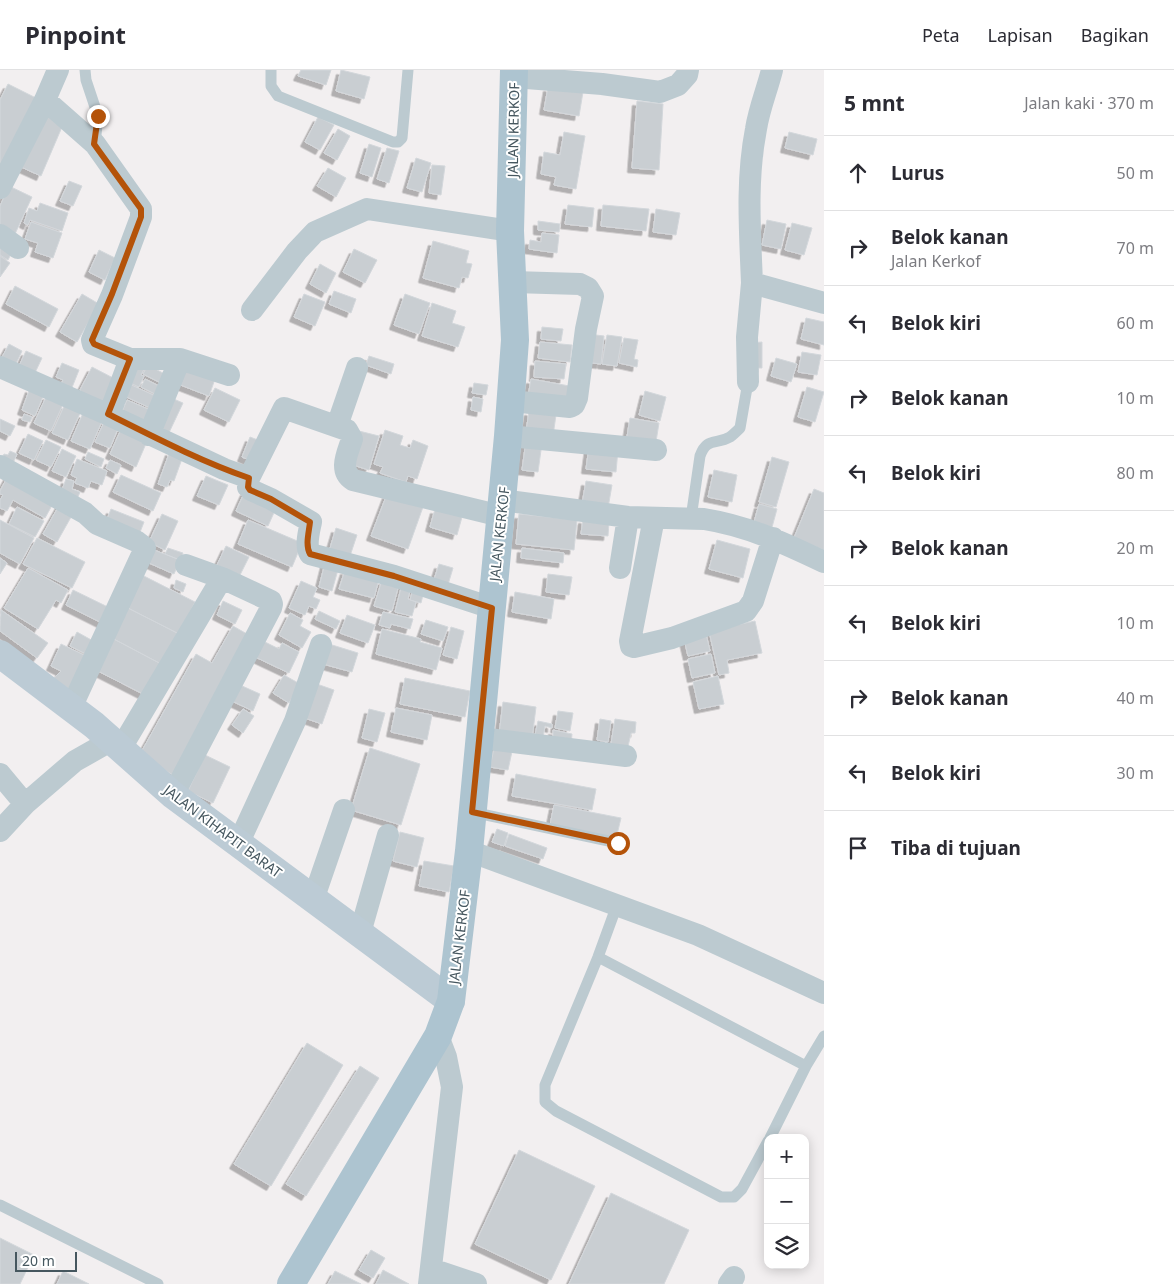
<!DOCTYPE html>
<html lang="id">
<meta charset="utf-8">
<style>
body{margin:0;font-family:"Noto Sans",sans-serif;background:#f7f7f7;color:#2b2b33}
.controls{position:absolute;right:15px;bottom:15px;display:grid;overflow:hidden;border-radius:10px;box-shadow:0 2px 12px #0003}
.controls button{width:45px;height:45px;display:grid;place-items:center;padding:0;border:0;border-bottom:1px solid #e1e1e2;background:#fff;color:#2b2b33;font:25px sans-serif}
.scale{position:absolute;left:15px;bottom:12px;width:62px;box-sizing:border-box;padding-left:5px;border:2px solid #46575f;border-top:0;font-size:14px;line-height:18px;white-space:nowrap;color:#46575f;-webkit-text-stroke:4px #fff;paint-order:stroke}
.stop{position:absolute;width:15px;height:15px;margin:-11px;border:4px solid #b45309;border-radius:50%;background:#fff}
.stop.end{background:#b45309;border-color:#fff;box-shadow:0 1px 5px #0008}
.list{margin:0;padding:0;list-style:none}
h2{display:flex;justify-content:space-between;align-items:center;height:65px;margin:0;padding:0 20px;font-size:21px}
h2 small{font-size:16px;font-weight:400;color:#7c7c81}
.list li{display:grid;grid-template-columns:32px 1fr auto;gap:15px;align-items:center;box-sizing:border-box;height:75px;padding:0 20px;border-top:1px solid #e1e1e2}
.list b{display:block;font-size:19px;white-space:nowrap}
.list p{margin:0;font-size:16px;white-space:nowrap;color:#7c7c81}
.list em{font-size:16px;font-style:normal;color:#7c7c81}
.icon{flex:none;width:28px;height:28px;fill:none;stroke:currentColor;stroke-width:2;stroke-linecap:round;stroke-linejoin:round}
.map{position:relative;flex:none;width:824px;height:1214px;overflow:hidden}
header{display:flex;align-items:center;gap:30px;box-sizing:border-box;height:70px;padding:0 25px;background:#fff;border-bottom:1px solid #e1e1e2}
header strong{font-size:24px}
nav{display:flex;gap:28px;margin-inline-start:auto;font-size:18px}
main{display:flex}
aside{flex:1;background:#fff}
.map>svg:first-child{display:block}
</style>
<header>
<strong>Pinpoint</strong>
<nav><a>Peta</a><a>Lapisan</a><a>Bagikan</a></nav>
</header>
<main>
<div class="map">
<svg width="824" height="1214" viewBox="0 0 824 1214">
<defs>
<filter id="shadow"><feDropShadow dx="-4.5" dy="4.5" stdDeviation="0" flood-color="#0004"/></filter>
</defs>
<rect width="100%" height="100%" fill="#f2eff0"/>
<!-- building -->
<path fill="#c9ced2" stroke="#d3d7db" filter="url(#shadow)" d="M301,0h30l-5,15 -28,-9z
M341,0l29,7 -6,22 -28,-8z
M8,14l32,16 -40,82v-82z
M548,17l35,5 -4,24 -35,-6z
M637,31l26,3 -4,66 -27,-2z
M44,41l21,9 -24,56 -22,-10z
M318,47l16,8 -14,25 -15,-8z
M338,59l12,7 -13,24 -13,-7z
M564,62l21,4 -9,53 -22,-4 2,-8 -15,-3 3,-22 16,3z
M789,62l28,7 -4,16 -28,-7z
M369,74l12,4 -9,29 -12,-4z
M387,78l12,3 -10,32 -12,-4z
M416,88l15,5 -9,29 -15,-4z
M432,95l13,1 -4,29 -12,-2z
M328,98l18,10 -10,19 -19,-11z
M69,111l13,5 -9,20 -13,-5z
M9,116l23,11 -17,37 -15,-7v-21z
M40,133l28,10 -6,18 -32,-11 -2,5 -4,-2 5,-15 8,3z
M568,135l26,3 -2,19 -27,-3z
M603,135l46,4 -3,22 -45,-5z
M656,139l24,4 -4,22 -23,-3z
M767,150l19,4 -5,25 -19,-4z
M538,151l22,3 -1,8 -21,-2z
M31,152l31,11 -9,25 -18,-6 3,-9 -13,-4z
M792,153l20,5 -8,27 -19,-5z
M542,163l17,2 -2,18 -28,-4 1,-9 11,2z
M433,171l36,10 -3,12 6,1 -4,14 -6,-1 -3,11 -36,-10z
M0,172l13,8 -5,10 -8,-5z
M354,179l23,11 -12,23 -22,-11z
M99,180l16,8 -10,22 -16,-8z
M0,186l10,7 -10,14z
M320,194l16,9 -10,20 -16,-9z
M15,216l43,23 -9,18 -43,-23z
M334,221l22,8 -5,14 -22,-9z
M82,224l17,10 -22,38 -17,-10z
M304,224l21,8 -10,24 -21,-9z
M405,224l25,9 -11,31 -25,-9z
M432,233l24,8 -4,12 13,4 -7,20 -36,-11z
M806,248l18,4v23l-23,-6z
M542,257l21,2 -2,12 -20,-2z
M588,264l16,2 -3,28 -16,-2z
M607,265l15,2 -5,29 -15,-2z
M624,268l14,2 -4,19 4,1 -1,7 -18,-4z
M540,272l32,3 -2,17 -32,-4z
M762,272v26h-12v-25z
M9,274l13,7 -9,19 -13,-9z
M26,281l16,7 -9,19 -16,-7z
M802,282l19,3 -4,20 -19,-3z
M369,286l25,8 -3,10 -25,-9z
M776,288l21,6 -6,18 -20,-6z
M535,291l31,3 -2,15 -30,-2z
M62,293l17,7 -10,25 -11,-4 5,-11 -7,-3z
M134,294l10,5 -3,6 3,1 -5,11 -13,-6z
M148,295l24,13 -5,8 -24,-12z
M92,297l23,12 -15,30 -20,-19z
M185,297l30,12 -6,17 -31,-12z
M145,309l22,11 -4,8 -22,-11z
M531,309l44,8 -4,18 -43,-8z
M127,313l35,16 -5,12 -35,-16z
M474,313l14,2 -2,10 -14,-2z
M807,317l17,5 -9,30 -17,-5z
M30,318l14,6 -9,22 -13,-6z
M215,318l25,12 -11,22 -25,-12z
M645,321l21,6 -6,24 -21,-6z
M47,325l17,7 -13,29 -17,-8z
M169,327l14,6 -17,36 -14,-7z
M473,327l10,2 -2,13 -10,-2z
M127,330l28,12 -8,19 -28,-12z
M65,334l16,7 -13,29 -16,-7z
M529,341l27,4 -3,21 -27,-4z
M83,343l19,8 -12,28 -19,-8z
M24,344l8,3 -2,5 -8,-2z
M630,348l29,5 -4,25 -29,-5z
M0,349l15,7 -5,10 -10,-5z
M105,350l14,6 -9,22 -15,-6z
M122,357l26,12 -12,28 -26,-13z
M385,360l18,6 -3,9 10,3 3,-8 15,6 -11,33 -9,-3 -2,6 -26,-9 3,-6 -9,-3z
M359,361l20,5 -10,34 -19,-6z
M28,364l15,7 -9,19 -15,-7z
M250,367l13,5 -9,20 -12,-5z
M46,370l15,7 -10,20 -15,-7z
M526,371l16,2 -4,29 -16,-2z
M589,377l29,3 -2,22 -30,-3z
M62,379l14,7 -10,21 -14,-6z
M10,381l7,3 -6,14 -11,-4 4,-10 4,1z
M170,381l13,5 -9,25 -4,-1 -3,7 -9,-3z
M88,382l16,7 -3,8 -16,-8z
M772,387l17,5 -13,45 -17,-5z
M77,389l30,12 -5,14 -11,-4 -3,7 -13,-5 2,-5 -6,-3z
M110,390l11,5 -4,9 -11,-6z
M714,400l23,5 -5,27 -24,-5z
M9,404l46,26 -10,18 -32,-18 -6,11 -7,-3v-8l3,-5 -3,-1v-3z
M121,405l40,18 -8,18 -40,-19z
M206,406l22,9 -9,20 -22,-9z
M66,409l8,2 -2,8 8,3 -5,12 -16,-6z
M586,411l26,4 -4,23 -26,-4z
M814,419l10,4v57l-30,-12z
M245,421l32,15 -9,20 -32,-15z
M387,424l36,13 -15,42 -37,-13z
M61,432l14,8 -18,32 -14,-8z
M759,434l18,5 -6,22 -18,-5z
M17,437l27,14 -9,16 -26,-13z
M111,439l33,13 -7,18 -33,-13z
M435,439l27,8 -5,18 -27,-8z
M162,444l16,7 -13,29 -16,-8z
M519,444l58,6 -3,30 -58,-6z
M583,449l26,3 -1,14 -27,-2z
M0,450l34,18 -14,26 -20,-11z
M248,450l54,23 -10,24 -54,-23z
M336,458l21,7 -9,27 -20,-7z
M37,468l48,24 -13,26 -49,-24z
M717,470l33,9 -7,29 -34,-9z
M226,476l23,11 -9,18 -23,-10z
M168,478l15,5 -3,7 -15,-6z
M522,478l42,5 -1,10 -42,-5z
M154,480l26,10 -6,14 -25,-11z
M0,488l7,5 -7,11z
M325,493l14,3 -7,25 -13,-4z
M439,494l14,4 -6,20 -14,-5z
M28,498l40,22 -7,13 -5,-3 -18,29 -34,-21z
M345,500l34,9 -5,19 -35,-9z
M548,504l24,3 -3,18 -23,-3z
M142,505l53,27 -16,32 -53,-27z
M176,510l10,4 -3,8 -9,-4z
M382,510l17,4 -7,27 -18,-5z
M301,511l16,7 -4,9 7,3 -4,9 -7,-3 -4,9 -16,-7z
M402,514l9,2 -3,13 8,3 -4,14 -17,-4z
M414,515l11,2 -4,16 -11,-3z
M73,520l39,19 -8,15 -38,-19z
M515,522l39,7 -3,20 -39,-7z
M223,531l19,9 -7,14 -18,-9z
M126,537l53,27 -16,31 -53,-28z
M1,540l47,33 -11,15 -37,-27z
M319,541l21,10 -4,8 -21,-10z
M383,542l30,7 -3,10 -19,-5 -1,4 -11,-3z
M290,543l13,7 -3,6 11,6 -9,16 -23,-13z
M347,545l28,10 -7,18 -28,-10z
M426,550l22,7 -5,14 -22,-7z
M755,551l7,32 -35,7 2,13 -10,2 -10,-44z
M233,556l21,12 -77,139 -38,-21 57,-102 16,9z
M451,557l13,4 -7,28 -14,-4z
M382,559l39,10 -1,3 22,6 -6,22 -60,-16z
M77,562l18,10 -7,13 -18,-9z
M706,564l4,17 -22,5 -4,-17z
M110,567l53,28 -16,31 -53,-27z
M259,569l20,10 3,-6 17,9 -10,21 -38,-18z
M61,574l27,13 -23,37 -16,-11 12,-12 -10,-5z
M329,574l29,9 -6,19 -29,-8z
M711,584l4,19 -23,5 -4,-19z
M284,605l16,9 -11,19 -16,-10z
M718,606l6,28 -25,5 -6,-27z
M405,608l65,13 -5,26 -65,-13z
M311,612l23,8 -12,34 -23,-8z
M240,615l20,9 -7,17 -21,-10z
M503,632l33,5 -4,32 -33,-4z
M396,638l36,7 -5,25 -36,-8z
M243,639l11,7 -11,17 -11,-8z
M369,639l16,4 -8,29 -15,-4z
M558,641l15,2 -3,18 -15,-3z
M600,649l11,2 -3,21 -11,-2z
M615,649l21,3 -1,11h-4l-4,18 -17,-1z
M538,651l14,3v4l-7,-2 -2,12 -9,2z
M553,660l19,4 -1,12 -18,-4z
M495,674l18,3 -5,23 -18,-3z
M370,678l50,16 -19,61 -50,-15z
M205,685l25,12 -17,36 -25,-12z
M516,704l80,15 -4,21 -80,-14z
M554,735l67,13 -5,21 -66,-14z
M497,759l11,4 -4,13 -12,-4z
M400,762l24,6 -7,29 -24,-6z
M509,764l38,14 -4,11 -38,-13z
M424,791l30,5 -5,26 -30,-6z
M307,973l36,22 -72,121 -37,-22z
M360,996l19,12 -73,118 -20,-12z
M519,1080l76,36 -44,94 -76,-36z
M611,1123l78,37 -25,54h-95z
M0,1168l34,17 -14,29h-20z
M371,1180l14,8 -12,20 -14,-8z
M383,1200l26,14h-33z
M63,1201l26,13h-32z
M335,1201l26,13h-33z"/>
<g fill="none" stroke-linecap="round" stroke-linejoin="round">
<!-- lane -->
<path stroke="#bccad0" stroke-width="11" d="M85,0l1,10 12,36 -3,28
M271,0v16l7,10 115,46h5l4,-4 6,-68
M691,448l9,-62c7,-19 16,-11 30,-19 4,-3 7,-6 10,-9l8,-46
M472,742l146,31
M617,835l-19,52 -53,128v17l11,9 165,86h13l8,-8 26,-48
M598,887l208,109
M770,1068l36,-72 18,-30
M0,1135l158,79"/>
<!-- street -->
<path stroke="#bccad0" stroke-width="22" d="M772,0c-5,20 -13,39 -16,59 -10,51 -6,103 -4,154l72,20
M514,7l88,7 58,8 18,-7 9,-10 1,-5
M45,30l50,44 46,65v8l-29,78 -20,45 1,4 37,15 -21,56
M0,118l45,-88 13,-30
M0,165l18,13
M252,240l45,-59 18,-19 52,-23 143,22
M130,289h50
M0,297l109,48 115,54 25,9
M748,312l-1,-45 5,-54
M511,331l59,6 4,-2 3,-7 9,-69 7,-33 -5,-8 -8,-4 -67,-2
M337,356l20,-58
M149,365l31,-76 49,16
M508,366l148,14
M0,396l85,47 12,11 39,17 9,7 -74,160
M502,430l126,17 76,2c44,7 80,24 120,43
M654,448l-24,123 1,5 3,1 38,-9 74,-27 7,-10 20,-63
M620,498l8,-51
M492,538l-98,-32 -84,-22c-5,-9 -1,-22 1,-32l-40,-23 -20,-9 -3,-3 1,-9 35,-70 63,22 5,9c-4,13 -14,32 1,41l148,36
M480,668l146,18
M121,678l101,-170
M0,704l25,30
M173,725l98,-187 1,-4 -1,-3 -49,-23 -36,-13
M0,761l25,-27 50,-43 37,-21
M239,772l56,-121 26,-76
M469,781l229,84 126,58
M313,830l31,-90
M360,863l28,-98
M431,1199l45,15
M429,1214l23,-197 -6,-30 -8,-21
M729,1214l5,-7"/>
<!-- secondary -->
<path stroke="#bccbd5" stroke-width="28" d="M0,584l94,71 79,70 278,206"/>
<!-- primary -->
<path stroke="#adc4d0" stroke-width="28" d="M291,1214l147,-248 13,-35 18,-150 39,-415 7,-96 -5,-109 4,-161"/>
</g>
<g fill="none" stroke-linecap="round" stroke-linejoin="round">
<!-- route -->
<path stroke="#b45309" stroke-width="6" d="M98,46l-4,28 47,65v8l-29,77 -20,46 2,4 36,15 -22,55c46,23 92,47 141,64l-1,9 2,3 21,9 39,23c-1,10 -5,23 0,32l84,22 98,32 -20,204 146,31"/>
</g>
<g text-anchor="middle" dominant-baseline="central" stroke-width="4" stroke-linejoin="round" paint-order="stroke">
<!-- street labels -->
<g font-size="14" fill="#46575f" stroke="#fff">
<text transform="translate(513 60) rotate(-89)">JALAN KERKOF</text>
<text transform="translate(499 464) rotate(-84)">JALAN KERKOF</text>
<text transform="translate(223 761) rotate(37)">JALAN KIHAPIT BARAT</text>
<text transform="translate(459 867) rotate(-83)">JALAN KERKOF</text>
</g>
</g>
</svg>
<div class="controls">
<button>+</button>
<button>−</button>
<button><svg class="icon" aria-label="layers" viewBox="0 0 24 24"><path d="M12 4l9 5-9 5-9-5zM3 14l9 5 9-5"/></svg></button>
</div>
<div class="scale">20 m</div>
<div class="stop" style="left:618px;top:773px"></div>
<div class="stop end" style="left:98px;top:46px"></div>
</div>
<aside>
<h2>5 mnt<small>Jalan kaki · 370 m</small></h2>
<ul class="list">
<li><svg class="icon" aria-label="ahead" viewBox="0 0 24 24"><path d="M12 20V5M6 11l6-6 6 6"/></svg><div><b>Lurus</b></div><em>50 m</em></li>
<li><svg class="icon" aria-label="right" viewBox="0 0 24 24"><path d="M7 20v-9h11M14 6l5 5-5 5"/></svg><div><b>Belok kanan</b><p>Jalan Kerkof</p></div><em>70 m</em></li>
<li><svg class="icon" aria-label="left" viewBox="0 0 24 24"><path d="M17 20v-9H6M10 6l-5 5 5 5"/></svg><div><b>Belok kiri</b></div><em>60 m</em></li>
<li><svg class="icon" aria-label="right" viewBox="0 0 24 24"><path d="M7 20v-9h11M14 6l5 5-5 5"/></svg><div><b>Belok kanan</b></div><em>10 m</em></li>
<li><svg class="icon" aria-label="left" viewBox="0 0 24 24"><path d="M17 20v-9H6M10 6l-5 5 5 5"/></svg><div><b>Belok kiri</b></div><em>80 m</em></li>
<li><svg class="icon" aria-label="right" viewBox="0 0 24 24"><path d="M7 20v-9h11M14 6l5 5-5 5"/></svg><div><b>Belok kanan</b></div><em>20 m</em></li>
<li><svg class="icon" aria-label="left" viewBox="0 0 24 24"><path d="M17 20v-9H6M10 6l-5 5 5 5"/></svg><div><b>Belok kiri</b></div><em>10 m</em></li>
<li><svg class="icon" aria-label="right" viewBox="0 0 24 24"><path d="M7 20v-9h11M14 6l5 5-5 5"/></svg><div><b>Belok kanan</b></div><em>40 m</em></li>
<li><svg class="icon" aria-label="left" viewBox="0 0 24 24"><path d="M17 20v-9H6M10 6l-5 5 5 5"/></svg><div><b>Belok kiri</b></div><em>30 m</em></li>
<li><svg class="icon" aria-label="arrive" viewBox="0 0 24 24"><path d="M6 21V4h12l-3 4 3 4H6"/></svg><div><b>Tiba di tujuan</b></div></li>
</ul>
</aside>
</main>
